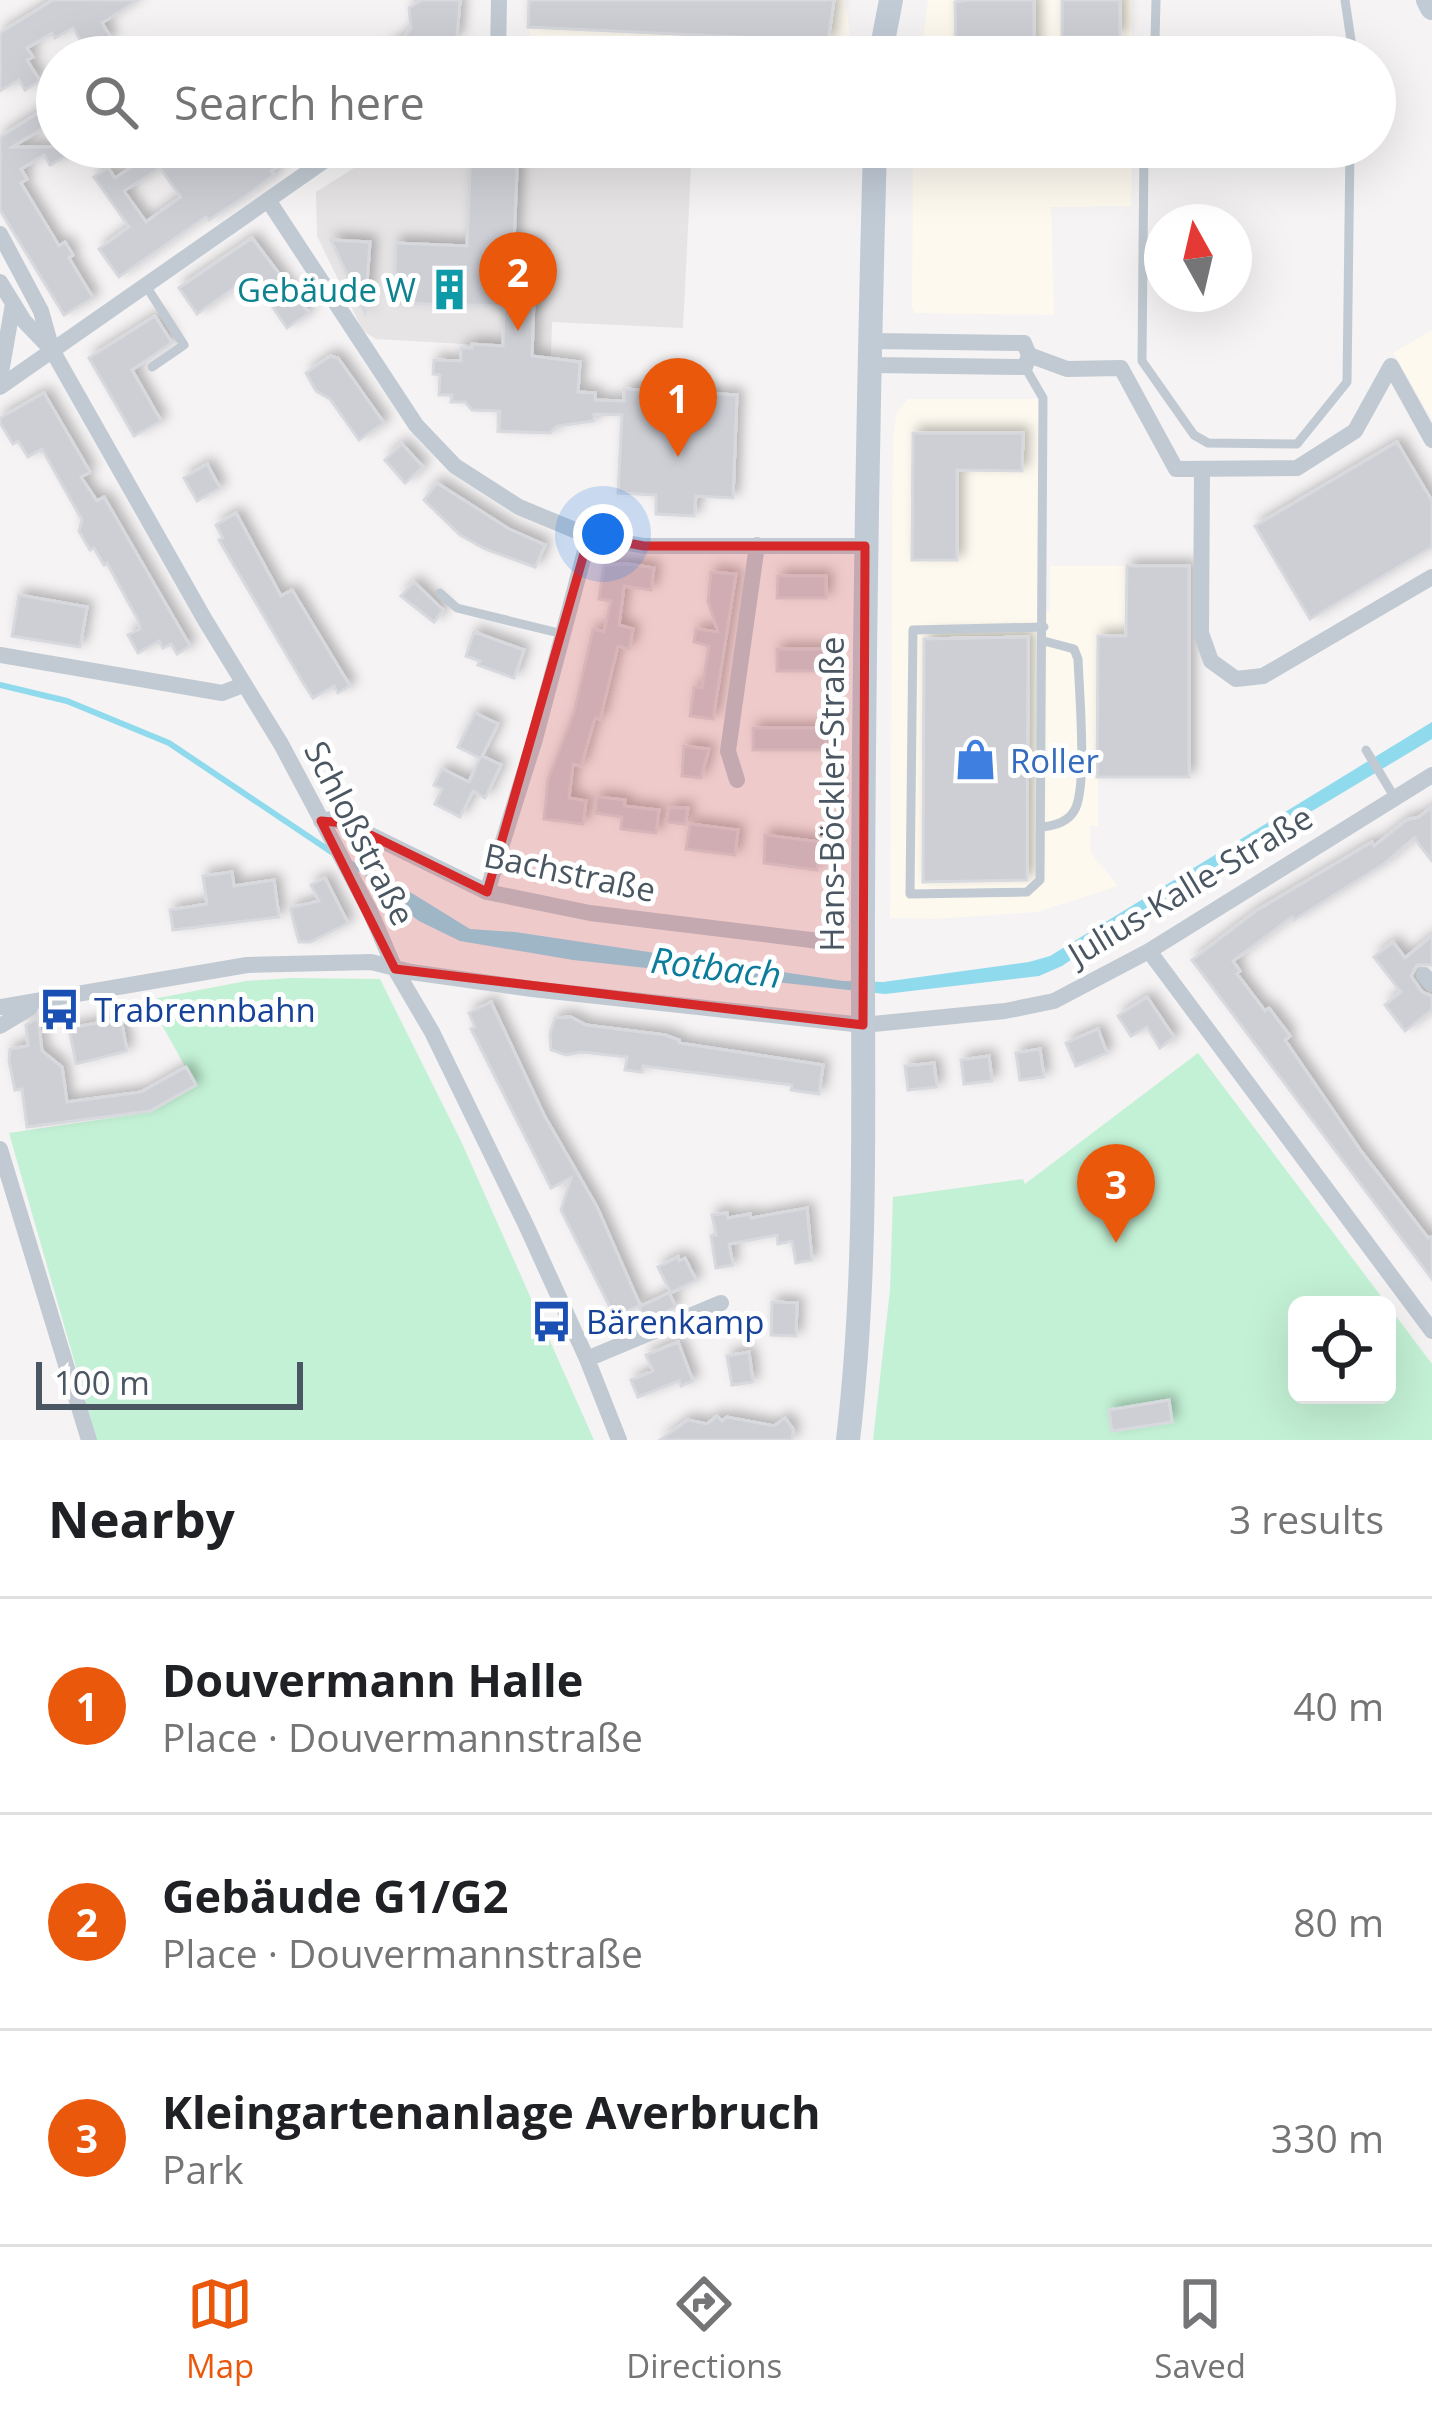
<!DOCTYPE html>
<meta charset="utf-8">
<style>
body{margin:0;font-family:"Open Sans",sans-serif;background:#f6f6f6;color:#202124}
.controls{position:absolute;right:36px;bottom:36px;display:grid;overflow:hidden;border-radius:18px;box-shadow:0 12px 48px #0002}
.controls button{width:108px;height:108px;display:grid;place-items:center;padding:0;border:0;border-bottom:3px solid #e0e0e0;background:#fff;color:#202124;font:60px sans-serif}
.compass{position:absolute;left:1144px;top:204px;width:108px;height:108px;border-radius:50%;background:#fff;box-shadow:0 12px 48px #0002;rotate:352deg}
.scale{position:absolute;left:36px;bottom:30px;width:267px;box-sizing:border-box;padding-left:12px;border:6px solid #4a5661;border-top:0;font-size:33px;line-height:42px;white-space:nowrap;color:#4a5661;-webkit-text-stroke:9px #fff;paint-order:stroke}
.you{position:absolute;left:603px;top:534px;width:42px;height:42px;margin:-30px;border:9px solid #fff;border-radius:50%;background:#1a73e8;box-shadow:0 0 0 18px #1a73e833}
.badge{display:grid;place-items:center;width:78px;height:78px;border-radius:50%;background:#ea580c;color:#fff;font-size:39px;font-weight:700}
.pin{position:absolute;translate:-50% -99px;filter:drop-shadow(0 3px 6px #0008)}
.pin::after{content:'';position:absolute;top:63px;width:42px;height:36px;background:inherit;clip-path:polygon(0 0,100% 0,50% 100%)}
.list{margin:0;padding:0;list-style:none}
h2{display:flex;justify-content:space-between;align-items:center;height:156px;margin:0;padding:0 48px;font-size:51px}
h2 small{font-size:39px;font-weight:400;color:#757577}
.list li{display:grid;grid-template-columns:78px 1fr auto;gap:36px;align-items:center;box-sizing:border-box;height:216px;padding:0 48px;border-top:3px solid #e0e0e0}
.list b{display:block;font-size:45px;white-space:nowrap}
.list p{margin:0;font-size:39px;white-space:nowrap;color:#757577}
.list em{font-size:39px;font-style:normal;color:#757577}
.icon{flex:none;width:66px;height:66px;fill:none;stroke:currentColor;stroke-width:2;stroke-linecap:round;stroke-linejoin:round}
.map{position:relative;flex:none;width:1432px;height:1440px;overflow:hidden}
.search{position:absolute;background:#fff;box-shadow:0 12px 48px #0002;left:36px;right:36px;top:36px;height:132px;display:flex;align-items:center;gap:30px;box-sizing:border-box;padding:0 42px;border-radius:66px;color:#757577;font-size:45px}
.sheet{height:804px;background:#fff}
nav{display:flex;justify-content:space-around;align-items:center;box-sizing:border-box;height:168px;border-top:3px solid #e0e0e0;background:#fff;font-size:33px;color:#757577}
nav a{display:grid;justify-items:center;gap:6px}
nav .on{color:#ea580c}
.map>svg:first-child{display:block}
</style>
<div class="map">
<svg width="1432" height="1440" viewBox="0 0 1432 1440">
<defs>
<filter id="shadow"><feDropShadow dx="5.5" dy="-5.5" stdDeviation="6" flood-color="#0004"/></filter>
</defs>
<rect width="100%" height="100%" fill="#f5f3f3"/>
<!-- commercial -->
<path fill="#fdf9ef" d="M529,0h316l5,35 -8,6h-14l-269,1 -29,-7z
M928,0h204v57h-211z
M913,147h219l-1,59 -80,1 3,108 -139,-2 -3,-7z
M1432,330v89l-39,-66z
M908,399h131l-2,213 13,-1v-45h139v211h-91v49h-8l1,27 27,33 -81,26 -102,7 -45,-1 3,-482 4,-25z"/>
<!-- education -->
<path fill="#e6e4e5" d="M387,147h305l-9,181 -131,-6 -2,68h-17l-2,44 -35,-1 4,-87 -124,-7 -13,-8 -46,-95 -1,-44z"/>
<!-- green -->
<path fill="#c3f1d5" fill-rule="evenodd" d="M292,978l88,1 81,162 133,299h-497l-88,-307 142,-21 45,-26 -48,-86 98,-19z
M1198,1053l234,311v76h-559l17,-150 3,-93 130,-18 2,5zM1297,1305h90v90h-90z"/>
<!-- water -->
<path fill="#90daee" d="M1432,722v17l-310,186 -60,41 -23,10 -154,18 -312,-34 -113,-19 -41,-20 -24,-18 -11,-27 86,53 45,3 328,49 40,1 146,-20 21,-6z"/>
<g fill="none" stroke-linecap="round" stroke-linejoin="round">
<!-- stream -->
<path stroke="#90daee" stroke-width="6" d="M0,685l67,16 102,42 164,110
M350,863l45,28"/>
</g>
<!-- building -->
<path fill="#cdcfd5" stroke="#d7d9de" stroke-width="3" fill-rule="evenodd" filter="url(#shadow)" d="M53,0h85l-36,23 9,15 -23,14 -15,-24 -18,10 -3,-5 -25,15 6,9 -6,3 13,21 -15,9 -6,-10 -19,11v-58z
M422,0h38l-3,36 -28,21h-54l30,-21 6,-8 -2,-20z
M529,0h305l-6,41 -300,-14z
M971,0h63v57h-78l-1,-55z
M1062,0h58v37h-58z
M51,105l6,15 -45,27h71l-33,18 -6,-10 -23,14 6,10 -6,4 38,63 6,-4 8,13 -4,3 24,40 -29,17 -64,-105v-73z
M146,147h82l10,13 16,-13h53l-36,24 3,4 -31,23 -34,22 -3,-3 -87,60 -20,-28 30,-22 -35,-50 14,-9 7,10 36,-23zM160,168l21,29 -35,25 -22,-31z
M471,147h47l-4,96 22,1 -4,112 48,6 -2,30 17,1v7l29,1v-12l113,6 -4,103 -37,-2 -2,20 -38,-2v-19l-38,-2 4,-78 -28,-1v7l-37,5 -7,7 -51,-2 1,-20 -28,-1 -7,-8h-14l1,-7h-13l1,-20 -7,-1 1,-14 27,1v-13h11v-4l31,2 1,-40 -110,-3 2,-60 71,3z
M252,238l57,75 -22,15 -36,-52 -54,38 -18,-26z
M331,240l39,2 -5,70z
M155,316l17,27 -40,27 29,51 -27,15 -45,-78z
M330,356l8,2 46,65 -25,17 -29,-41 -14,-8 -10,-18z
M44,393l46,79 -9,5 16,24 7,-4 86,149 -13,8 -6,-10 -8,4 -4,-7 -21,12 -10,-18 12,-6 -2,-9 -31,-57 -3,2 -10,-17 -4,2 -11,-19 3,-11 -40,-71 -14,8 -10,-16 -5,3 -13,-21v-5z
M913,433h110l-1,38 -65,-1v90h-45z
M1397,442l35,59v46l-122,72 -55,-93z
M402,444l21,23 -18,16 -20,-23z
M207,464l13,24 -23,13 -13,-23z
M437,483l72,46 36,16 -10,22 -50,-18 -25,-14 -36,-35z
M236,513l45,83 11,-6 58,96 -12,7 -4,-7 -21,12 -8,-12 -86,-146 4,-2 -7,-13z
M628,564l26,4 -3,22 -27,-4 -5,39 14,4 -4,20 -11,-3 -18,73 -5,-1 -14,48 -8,-2 -4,34 17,3 -3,23 -39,-5 4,-40 26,-67 19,-83 11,3 7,-31 -12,-2 5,-34z
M1127,566h62v211h-92l1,-141h28z
M711,572l25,2 -23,145 -23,-3 4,-29 8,1 7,-42 -15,-4 2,-13 22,3 -10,-31z
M778,576h48v22h-49z
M414,582l29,28 -9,12 -33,-26z
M19,595l68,12 -7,40 -68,-11z
M474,632l50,18 -10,28 -36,-13 2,-4 -14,-5z
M1028,637l-1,243 -104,2 1,-243z
M777,649h49l-1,22h-48z
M475,713l23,11 -16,32 19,9 -16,33 -12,-7 -13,26 -25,-13 7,-15 -8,-4 8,-16 27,13 11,-24 -22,-11z
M753,728h73l-1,22h-72z
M684,746l25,3 -8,29 -19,-2z
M597,797l28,3 -1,6 35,4 -3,23 -35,-4 1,-12 -27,-4z
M1432,807v54l-18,-23 -29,25 -91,57 -2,-3 -59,44 7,10 -3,3 28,37 4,-3 21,28 -5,4 76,111 67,87 4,-1v42l-240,-319 64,-49 116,-69 2,4 33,-26 12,-3z
M669,808h19l-3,16 -18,-2z
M690,824l48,6 -3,25 -49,-6z
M765,835l55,7 -3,28 -53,-7z
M232,872l2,14 40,-6 5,37 -106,13 -3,-20 37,-6 -4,-28z
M325,878l23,45 -38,19h-11l-9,-34 29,-7 -8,-16z
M1432,936v29h-15l-6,11 11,16 10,4v14l-27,21 -20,-26 16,-13 -27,-35 19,-15 12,16z
M1147,997l27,40 -14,11 -13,-21 -16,9 -13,-20z
M491,1002l53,113 53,92 43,98 -25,12 -54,-107 10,-32 -20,10 -80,-159 4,-2 -6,-14z
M571,1017l15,8 79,10 14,5v3l144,22 -4,29 -28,-4 1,-5 -149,-19 -1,6 -17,-2 2,-13 -45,-5 -16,3 -15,-5 -1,-16 5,-16z
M38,1018l4,33 20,16 5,35 74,-10 45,-25 10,18 -46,26 -123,16 -5,-38 -7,1 -6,-29 1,-12 18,-3 -2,-21z
M121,1019l6,32 -51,13 -7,-36z
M1098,1029l9,24 -31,13 -10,-23z
M1040,1049l4,28 -24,3 -4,-27z
M989,1056l3,25 -28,3 -3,-24z
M934,1063l3,24 -29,3 -3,-24z
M807,1208l5,52 -16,3 -4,-22 -14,3 -1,-9 -48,9 4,21 -17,3 -5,-32 5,-1 -4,-20 15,-2 1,5 22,-4 1,4z
M678,1257l1,4 6,-3 11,22 -25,13 -13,-26z
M669,1293l7,14 -31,14 -6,-14z
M772,1302l25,1 -1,33 -25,-1z
M678,1342l15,39 -12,5 -2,-5 -41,16 -7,-17 22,-9 -7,-16z
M749,1352l4,30 -21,3 -5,-29z
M1169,1400l3,22 -60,9 -3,-21z
M717,1416l5,5 5,-4 47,9 11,-8 8,11 -1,11h-132l28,-20 19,4z"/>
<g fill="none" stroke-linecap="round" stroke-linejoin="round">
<!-- service -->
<path stroke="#c1cad2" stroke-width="9" d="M1345,0l7,47
M1155,41l1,-41
M1144,57v-7l11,-9 197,6v10
M1144,147l-2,214 52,74 14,8 89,1 50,-62 3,-235
M146,286l38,59 -32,22
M1025,367l18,31 -3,482 -13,12 -117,2 3,-264 131,-3
M440,593l17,15 106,26
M1366,750l29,48
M1041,827c13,-1 26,-4 33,-16 14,-20 5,-122 4,-152l-4,-10 -30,-8"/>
<!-- minor -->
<path stroke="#c1cad2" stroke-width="16" d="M498,54l1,-54
M488,57l10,-3 91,3
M268,200l148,225 39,41 64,41 70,29 55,10h221
M0,234l41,77 11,39 153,270 76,124 89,167 25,58 37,63 94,193 61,134 32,81
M0,282l24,39 23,24
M1029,355l38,14 54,-1 55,101 121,-1 58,-37 36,-65 41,74
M872,365l153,2 4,-12 -5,-12 -151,-2
M0,378l13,-74
M0,387l344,-240
M1202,470l-1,163 10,28 25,18 27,-3 169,-99
M0,655l222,38 21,-8
M737,780l-9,-29 29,-206
M321,821l12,-2 13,4 141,69 103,21 229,28
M487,892l48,-153 54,-203
M1149,951l283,380
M1424,975l8,9
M0,1007l247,-42 124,-3 40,10 121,17 331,36 142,-14 49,-10 95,-50 283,-176
M0,1026l30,-18
M0,1149l89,291
M587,1359l134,-56"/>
<!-- secondary -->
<path stroke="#c1cbd6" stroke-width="24" d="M1428,0l4,8
M880,57l11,-57
M848,1440c21,-178 14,-358 15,-537 1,-252 5,-504 12,-756"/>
</g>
<!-- marked area -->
<path fill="#d62828" fill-opacity="0.2" stroke="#d62828" stroke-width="9" stroke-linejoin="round" d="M589,536l55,10h221l-2,479 -468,-56 -74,-148 25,2 141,69z"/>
<!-- icons -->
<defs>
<symbol id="building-bare" viewBox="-9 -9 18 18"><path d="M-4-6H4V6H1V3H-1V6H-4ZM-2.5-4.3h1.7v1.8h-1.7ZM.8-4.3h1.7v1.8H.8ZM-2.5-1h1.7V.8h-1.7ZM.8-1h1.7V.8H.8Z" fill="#0f9aa8" stroke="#fff" stroke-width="2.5" paint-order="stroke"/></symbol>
<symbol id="shop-bare" viewBox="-9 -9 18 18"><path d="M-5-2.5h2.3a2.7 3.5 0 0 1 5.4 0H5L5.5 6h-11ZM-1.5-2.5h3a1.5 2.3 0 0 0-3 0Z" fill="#3f7fe0" stroke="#fff" stroke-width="2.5" paint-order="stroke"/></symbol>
<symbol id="bus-bare" viewBox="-9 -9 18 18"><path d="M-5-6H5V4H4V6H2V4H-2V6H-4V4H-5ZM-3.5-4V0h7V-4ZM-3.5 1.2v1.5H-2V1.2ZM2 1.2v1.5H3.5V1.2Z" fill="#1a4fb4" stroke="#fff" stroke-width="2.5" paint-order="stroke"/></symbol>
</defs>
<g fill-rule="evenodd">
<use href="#building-bare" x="420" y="260" width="59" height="59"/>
<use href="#shop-bare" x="946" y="730" width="59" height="59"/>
<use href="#bus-bare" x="30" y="980" width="59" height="59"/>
<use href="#bus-bare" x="522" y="1292" width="59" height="59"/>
</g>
<g text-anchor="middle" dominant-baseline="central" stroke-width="10" stroke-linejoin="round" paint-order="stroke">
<!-- culture labels -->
<g font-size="33" fill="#0d838f" stroke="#fff" text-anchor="end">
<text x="416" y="289">Gebäude W</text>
</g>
<!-- shop labels -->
<g font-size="33" fill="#366cbe" stroke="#fff" text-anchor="start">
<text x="1010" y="760">Roller</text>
</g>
<!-- street labels -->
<g font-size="33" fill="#4a5661" stroke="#fff">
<text transform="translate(831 794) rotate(-90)">Hans-Böckler-Straße</text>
<text transform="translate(360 833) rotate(63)">Schloßstraße</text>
<text transform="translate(570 872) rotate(12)">Bachstraße</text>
<text transform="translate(1190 885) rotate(-31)">Julius-Kalle-Straße</text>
</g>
<!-- transit labels -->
<g font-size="33" fill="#164399" stroke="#fff" text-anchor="start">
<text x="94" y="1009">Trabrennbahn</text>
<text x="586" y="1321">Bärenkamp</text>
</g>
<!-- water labels -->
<g font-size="36" font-style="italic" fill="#0c7c9b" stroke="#fff">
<text transform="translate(716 967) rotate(7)">Rotbach</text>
</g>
</g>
</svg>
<div class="controls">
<button><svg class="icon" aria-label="locate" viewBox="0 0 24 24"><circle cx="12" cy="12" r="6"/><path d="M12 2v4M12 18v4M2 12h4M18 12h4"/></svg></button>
</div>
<svg class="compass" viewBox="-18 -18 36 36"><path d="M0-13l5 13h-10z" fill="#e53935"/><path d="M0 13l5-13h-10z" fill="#757577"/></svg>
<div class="scale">100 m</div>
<div class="you"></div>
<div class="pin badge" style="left:678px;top:457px">1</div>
<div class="pin badge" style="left:518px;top:331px">2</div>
<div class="pin badge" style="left:1116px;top:1243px">3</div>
<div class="search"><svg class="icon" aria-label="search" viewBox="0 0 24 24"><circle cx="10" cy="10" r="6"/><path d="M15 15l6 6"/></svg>Search here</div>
</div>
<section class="sheet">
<h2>Nearby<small>3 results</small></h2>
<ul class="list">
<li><span class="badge">1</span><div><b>Douvermann Halle</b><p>Place · Douvermannstraße</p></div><em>40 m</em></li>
<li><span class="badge">2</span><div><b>Gebäude G1/G2</b><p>Place · Douvermannstraße</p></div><em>80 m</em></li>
<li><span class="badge">3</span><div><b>Kleingartenanlage Averbruch</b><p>Park</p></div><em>330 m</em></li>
</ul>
</section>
<nav>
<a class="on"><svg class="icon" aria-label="map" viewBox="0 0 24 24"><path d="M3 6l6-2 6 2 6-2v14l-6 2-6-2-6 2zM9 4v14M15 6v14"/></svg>Map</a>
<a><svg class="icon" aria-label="directions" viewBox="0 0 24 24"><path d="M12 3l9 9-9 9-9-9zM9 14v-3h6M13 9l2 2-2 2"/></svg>Directions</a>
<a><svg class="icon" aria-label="saved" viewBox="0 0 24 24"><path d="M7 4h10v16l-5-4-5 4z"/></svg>Saved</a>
</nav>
